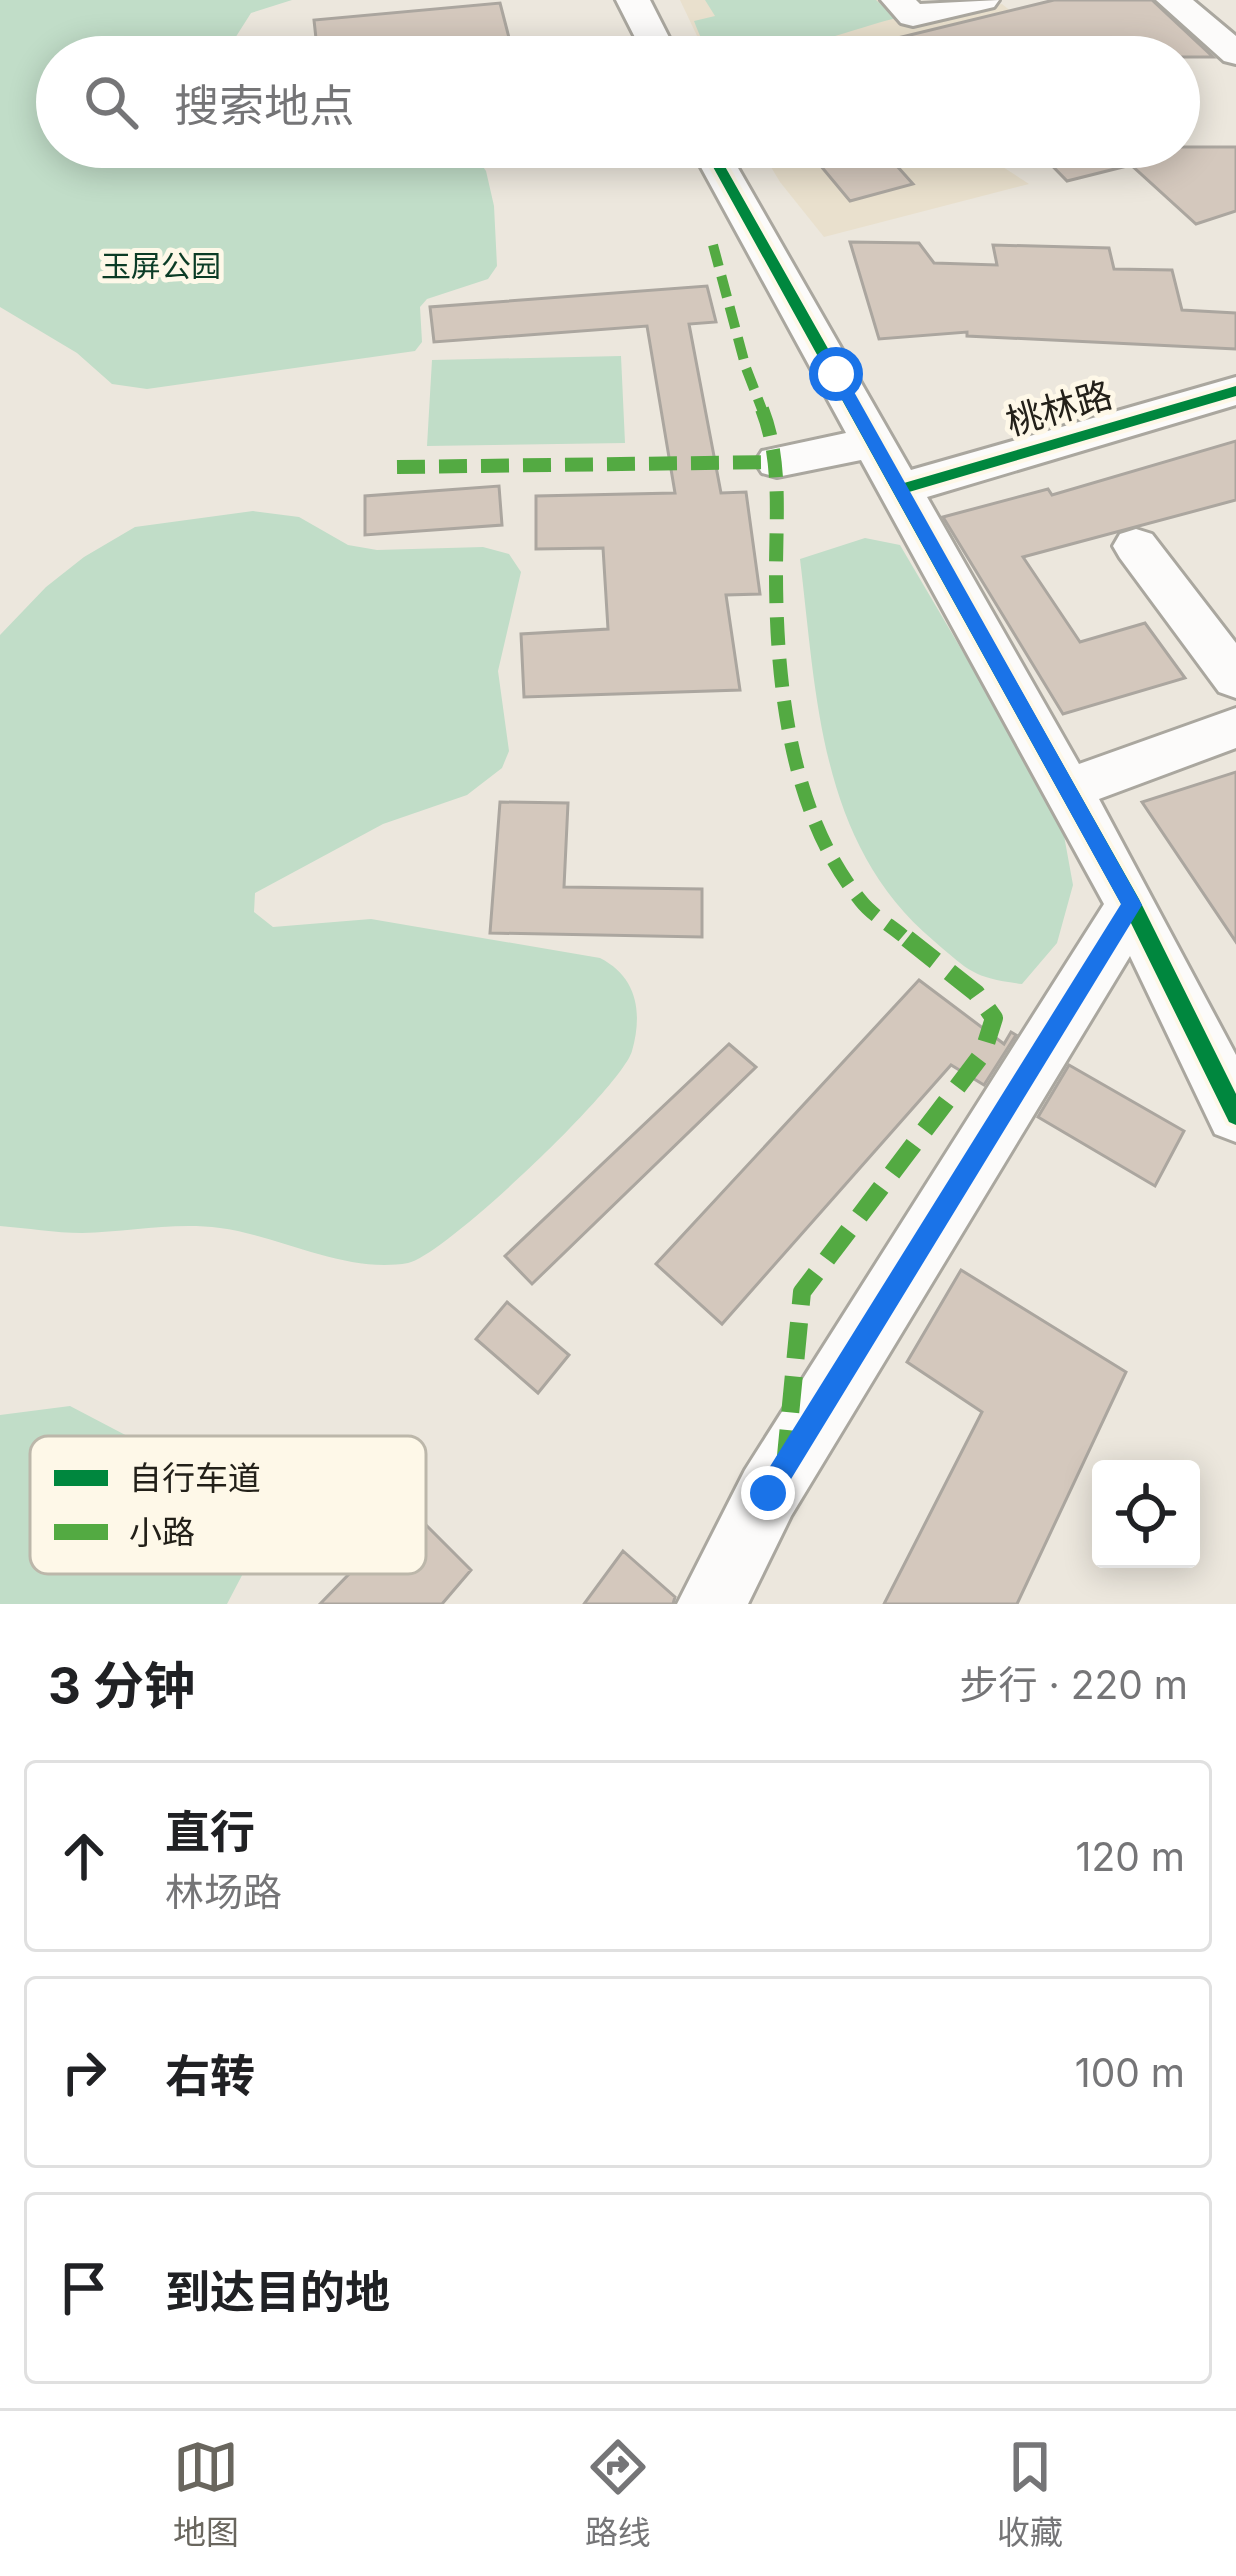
<!DOCTYPE html>
<html lang="zh">
<meta charset="utf-8">
<style>
body{margin:0;font-family:Inter,"Noto Sans SC",sans-serif;background:#f2f2f2;color:#202124}
.controls{position:absolute;right:36px;bottom:36px;display:grid;overflow:hidden;border-radius:12px;box-shadow:0 6px 30px #0003}
.controls button{width:108px;height:108px;display:grid;place-items:center;padding:0;border:0;border-bottom:3px solid #e0e0e0;background:#fff;color:#202124;font:60px sans-serif}
.stop{position:absolute;width:36px;height:36px;margin:-27px;border:9px solid #1a73e8;border-radius:50%;background:#fff}
.stop.end{background:#1a73e8;border-color:#fff;box-shadow:0 3px 12px #0008}
.list{margin:0;padding:0;list-style:none}
h2{display:flex;justify-content:space-between;align-items:center;height:156px;margin:0;padding:0 48px;font-size:51px}
h2 small{font-size:39px;font-weight:400;color:#757577}
.list li{display:grid;grid-template-columns:78px 1fr auto;gap:36px;align-items:center;box-sizing:border-box;height:192px;margin:0 24px 24px;padding:0 24px;border:3px solid #e0e0e0;border-radius:12px}
.list b{display:block;font-size:45px;white-space:nowrap}
.list p{margin:0;font-size:39px;white-space:nowrap;color:#757577}
.list em{font-size:39px;font-style:normal;color:#757577}
.icon{flex:none;width:66px;height:66px;fill:none;stroke:currentColor;stroke-width:2;stroke-linecap:round;stroke-linejoin:round}
.map{position:relative;flex:none;width:1236px;height:1604px;overflow:hidden}
.search{position:absolute;background:#fff;box-shadow:0 6px 30px #0003;left:36px;right:36px;top:36px;height:132px;display:flex;align-items:center;gap:30px;box-sizing:border-box;padding:0 42px;border-radius:66px;color:#757577;font-size:45px}
.sheet{height:804px;background:#fff}
nav{display:flex;justify-content:space-around;align-items:center;box-sizing:border-box;height:168px;border-top:3px solid #e0e0e0;background:#fff;font-size:33px;color:#757577}
nav a{display:grid;justify-items:center;gap:6px}
nav .on{color:#69665e}
.map>svg:first-child{display:block}
</style>
<div class="map">
<svg width="1236" height="1604" viewBox="0 0 1236 1604">
<rect width="100%" height="100%" fill="#ece7dd"/>
<!-- built -->
<path fill="#e9e0cd" d="M680,0h204l28,24 90,-20 65,53h-360z
M759,147h269l-39,11 40,26 -205,53 -44,-55z"/>
<!-- green -->
<path fill="#c1ddc8" d="M0,0h292l-41,13 -28,44h-166v90h412l17,24 8,35 3,60 -9,13 -61,20 -7,8 2,35 -7,9 -268,38 -35,-5 -35,-31 -77,-46z
M705,0h171l20,18c-36,9 -144,48 -174,39 -17,-5 -22,-21 -28,-36l21,-5z
M621,356l4,87 -198,3 5,-86z
M253,511l46,6 49,28 29,5 106,-3 26,7 12,18 -23,99 11,80 -7,17 -35,27 -84,29 -128,69 -1,19 19,15 98,-8 229,39c37,19 43,54 32,93 -10,36 -188,205 -224,212 -62,11 -127,-27 -188,-35 -46,-6 -92,4 -138,5 -27,0 -55,-5 -82,-7v-591l46,-48 38,-30 51,-30z
M865,538l35,7 161,274 12,66 -16,58 -35,41c-48,-6 -52,-12 -88,-43 -115,-97 -117,-243 -134,-382z
M70,1406l63,33 116,97v26l-22,42h-227v-189z"/>
<!-- building -->
<path fill="#d4c8bd" stroke="#aba69f" stroke-width="3" d="M1054,0h98l61,57h-339l-1,-13z
M500,3l14,54h-196l-4,-37z
M805,147h75l33,37 -63,17z
M1034,147h202v64l-40,13 -65,-59 -64,16z
M850,242l69,1 15,20 63,2 -4,-20 116,3 5,21 58,1 10,40 54,3v36l-269,-13v-4l-88,7z
M707,286l9,36 -27,2 32,169 25,-1 14,102 -34,1 14,95 -216,7 -3,-63 87,-5 -5,-81 -67,1v-53l139,-3 -28,-167 -213,16 -4,-35z
M1236,441v59l-213,57 57,85 65,-19 40,55 -122,36 -120,-197 105,-28 4,6z
M499,486l3,39 -137,10v-39z
M1236,772v170l-94,-140z
M500,802l68,1 -4,84 138,2v48l-212,-4z
M919,980l85,64 7,-12 5,3 -32,50 -33,-20 -229,259 -66,-60z
M729,1044l27,23 -224,217 -27,-28z
M1069,1065l115,66 -29,55 -117,-69z
M961,1270l165,102 -109,232h-133l98,-192 -75,-50z
M507,1302l62,53 -31,38 -62,-54z
M411,1510l60,60 -29,34h-122z
M623,1551l52,46 -2,7h-89z"/>
<g fill="none" stroke-linecap="round" stroke-linejoin="round">
<defs>
<path id="minor" d="M616,0h34l29,57h-34z
M881,0h35l4,4 79,-4 -5,7 -81,19 -12,-3z
M1156,0h37l43,36v28l-12,-3z
M690,147h36l185,323 325,-93v28l-309,92 152,267 157,-56v40l-137,51 137,256v87l-21,-8 -85,-178 -339,560 -43,88h-71l68,-134 359,-566 -243,-444 -84,17 -15,-4 -7,-11 7,-11 84,-18z
M1136,529l16,5 84,109v55l-17,-6 -99,-134 -7,-12 7,-12z"/>
</defs>
<!-- minor casing -->
<use href="#minor" stroke="#aaa79f" stroke-width="6"/>
<!-- minor -->
<use href="#minor" fill="#fcfbfa" fill-rule="evenodd"/>
<!-- quiet-far2 -->
<path stroke="#53aa42" stroke-width="10" stroke-dasharray="22 10" stroke-linecap="butt" d="M713,245l33,123 17,44"/>
<!-- quiet-far1 -->
<path stroke="#53aa42" stroke-width="14" stroke-dasharray="28 14" stroke-linecap="butt" d="M762,409c20,51 14,106 14,162 0,109 13,242 85,330 11,14 29,24 42,35
M397,467l380,-5"/>
<!-- quiet -->
<path stroke="#53aa42" stroke-width="18" stroke-dasharray="36 18" stroke-linecap="butt" d="M785,1466l17,-174 181,-239 11,-35 -18,-25 -76,-60"/>
<defs>
<path id="cycleway" d="M702,147h12l190,336 332,-97v10l-327,96 230,407 97,195v31l-7,-3 -104,-211z"/>
</defs>
<!-- cycleway casing -->
<use href="#cycleway" stroke="#fef8e8" stroke-width="8"/>
<!-- cycleway -->
<use href="#cycleway" fill="#00873e" fill-rule="evenodd"/>
</g>
<!-- route -->
<path fill="#1a73e8" d="M830,371l14,3 298,531 -365,597 -9,4 -9,-4 -4,-9 4,-9 362,-580 -293,-530z"/>
<g text-anchor="middle" dominant-baseline="central" stroke-width="10" stroke-linejoin="round" paint-order="stroke">
<!-- far-park labels -->
<g font-size="30" fill="#0b3c26" stroke="#fef8e8">
<text x="161" y="266">玉屏公园</text>
</g>
<!-- street labels -->
<g font-size="36" fill="#232019" stroke="#fef8e8">
<text transform="translate(1059 408) rotate(-16)">桃林路</text>
</g>
</g>
<!-- legend -->
<rect x="30" y="1436" width="396" height="138" rx="18" fill="#fef8e8" stroke="#bcb7aa" stroke-width="3"/>
<rect x="54" y="1470" width="54" height="16" fill="#00873e"/>
<rect x="54" y="1524" width="54" height="16" fill="#53aa42"/>
<g font-size="33" fill="#232019">
<text x="129" y="1490">自行车道</text>
<text x="129" y="1544">小路</text>
</g>
</svg>
<div class="controls">
<button><svg class="icon" aria-label="locate" viewBox="0 0 24 24"><circle cx="12" cy="12" r="6"/><path d="M12 2v4M12 18v4M2 12h4M18 12h4"/></svg></button>
</div>
<div class="stop" style="left:836px;top:374px"></div>
<div class="stop end" style="left:768px;top:1493px"></div>
<div class="search"><svg class="icon" aria-label="search" viewBox="0 0 24 24"><circle cx="10" cy="10" r="6"/><path d="M15 15l6 6"/></svg>搜索地点</div>
</div>
<section class="sheet">
<h2>3 分钟<small>步行 · 220 m</small></h2>
<ul class="list">
<li><svg class="icon" aria-label="ahead" viewBox="0 0 24 24"><path d="M12 20V5M6 11l6-6 6 6"/></svg><div><b>直行</b><p>林场路</p></div><em>120 m</em></li>
<li><svg class="icon" aria-label="right" viewBox="0 0 24 24"><path d="M7 20v-9h11M14 6l5 5-5 5"/></svg><div><b>右转</b></div><em>100 m</em></li>
<li><svg class="icon" aria-label="arrive" viewBox="0 0 24 24"><path d="M6 21V4h12l-3 4 3 4H6"/></svg><div><b>到达目的地</b></div></li>
</ul>
</section>
<nav>
<a class="on"><svg class="icon" aria-label="map" viewBox="0 0 24 24"><path d="M3 6l6-2 6 2 6-2v14l-6 2-6-2-6 2zM9 4v14M15 6v14"/></svg>地图</a>
<a><svg class="icon" aria-label="directions" viewBox="0 0 24 24"><path d="M12 3l9 9-9 9-9-9zM9 14v-3h6M13 9l2 2-2 2"/></svg>路线</a>
<a><svg class="icon" aria-label="saved" viewBox="0 0 24 24"><path d="M7 4h10v16l-5-4-5 4z"/></svg>收藏</a>
</nav>
